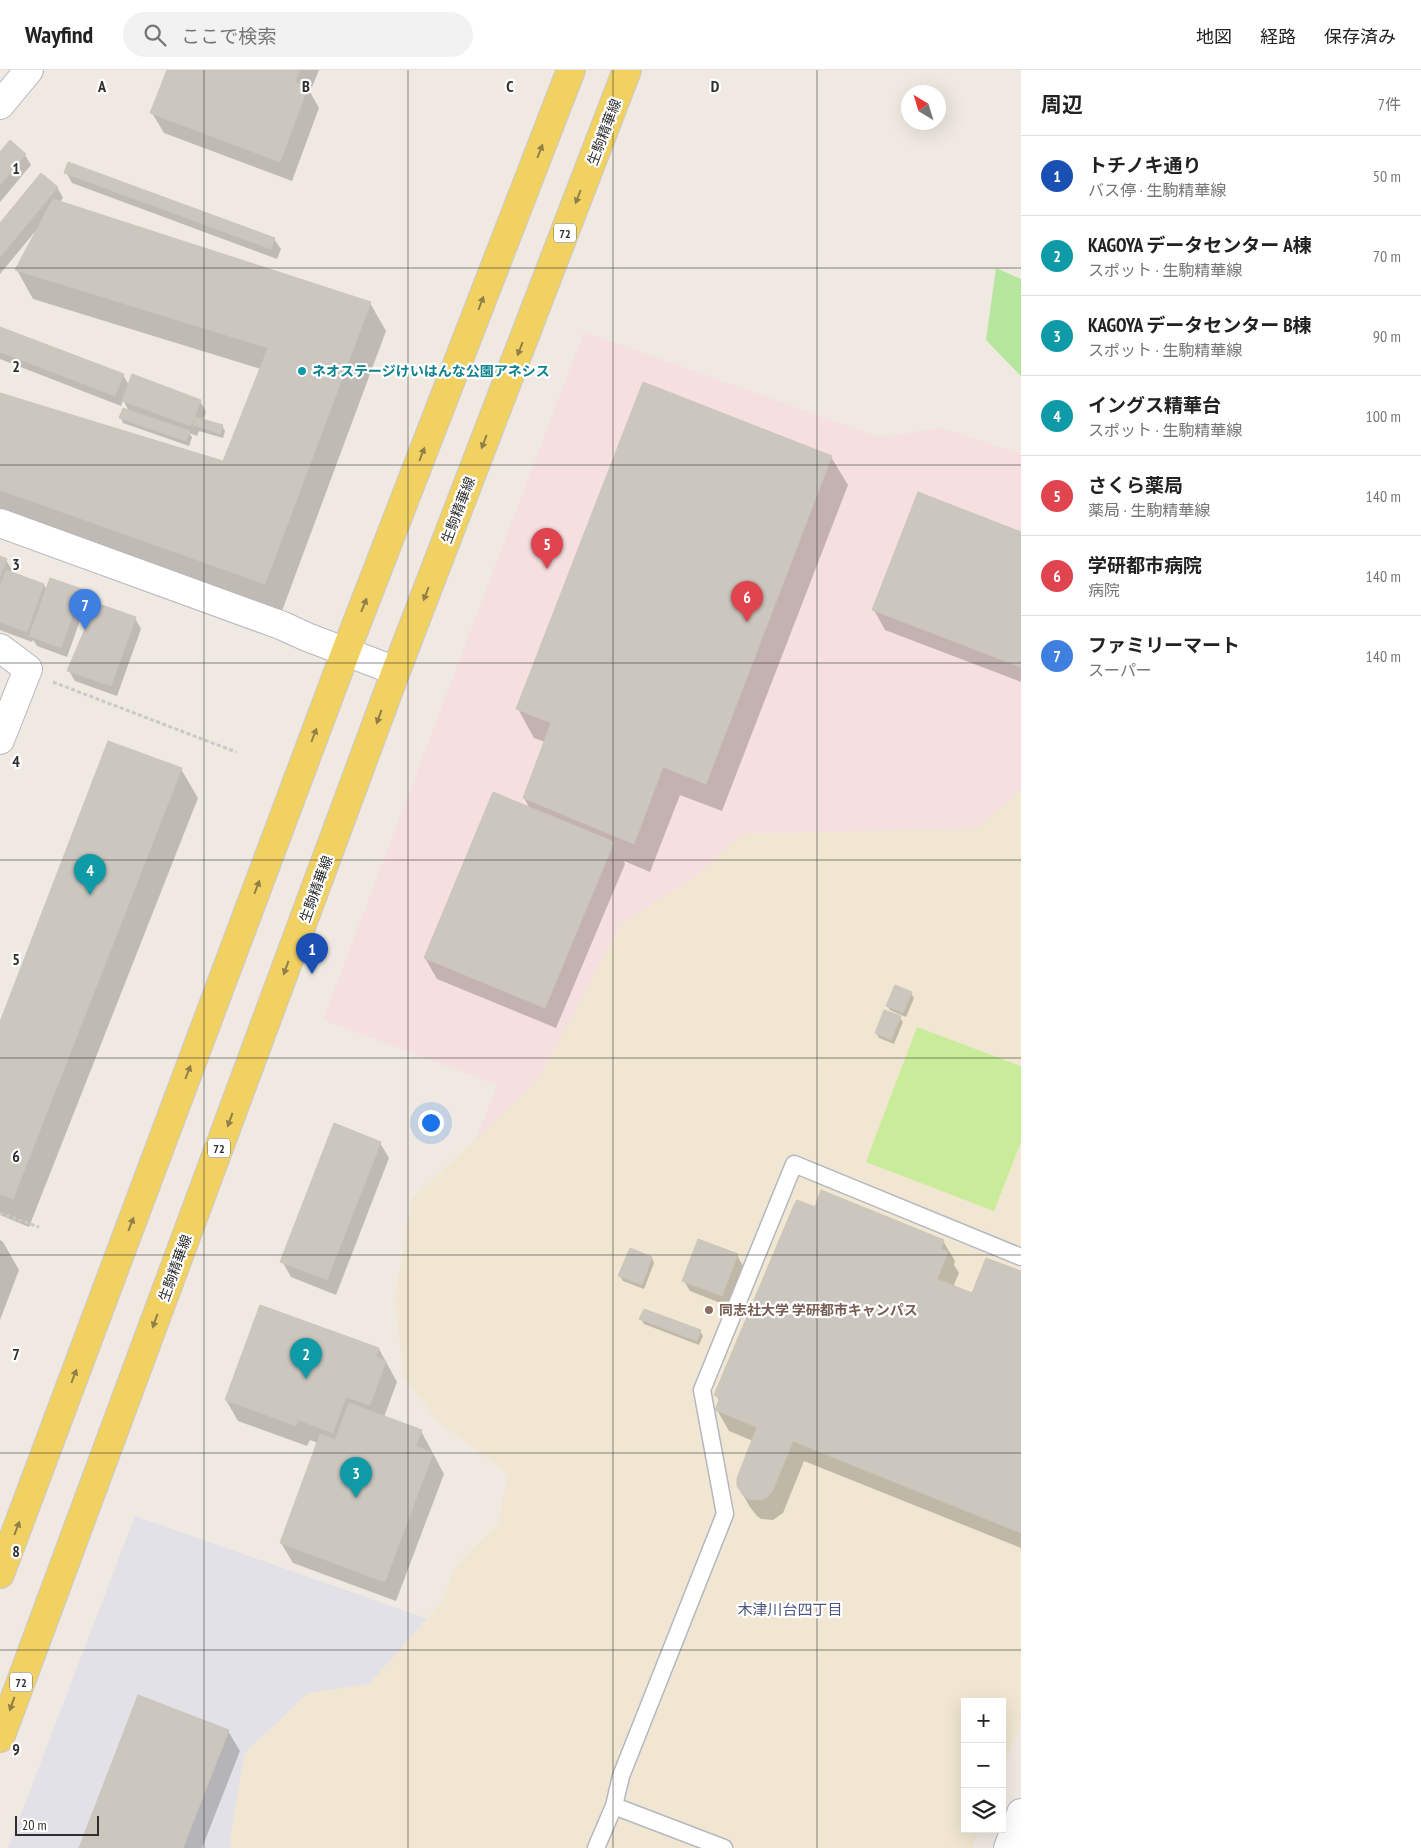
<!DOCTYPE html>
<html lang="ja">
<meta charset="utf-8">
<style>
body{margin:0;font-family:"PT Sans Narrow","Noto Sans JP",sans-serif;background:#f2f2f2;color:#222}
.controls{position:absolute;right:15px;bottom:15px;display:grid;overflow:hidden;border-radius:0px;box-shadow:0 5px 20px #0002}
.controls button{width:45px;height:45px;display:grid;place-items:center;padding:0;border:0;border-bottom:1px solid #e0e0e0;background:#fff;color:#222;font:25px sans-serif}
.compass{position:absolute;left:901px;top:15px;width:45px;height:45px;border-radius:50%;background:#fff;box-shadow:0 5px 20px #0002;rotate:322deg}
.scale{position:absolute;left:15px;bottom:12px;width:84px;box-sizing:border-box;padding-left:5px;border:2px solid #2e2e2e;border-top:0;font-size:14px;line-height:18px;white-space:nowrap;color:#2e2e2e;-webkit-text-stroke:4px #fff;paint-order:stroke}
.you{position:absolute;left:430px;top:1052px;width:18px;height:18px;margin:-12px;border:4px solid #fff;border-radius:50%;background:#1a73e8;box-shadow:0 0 0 8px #1a73e833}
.badge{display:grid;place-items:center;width:32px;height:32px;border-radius:50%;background:#ea580c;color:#fff;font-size:16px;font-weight:700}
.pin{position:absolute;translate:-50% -41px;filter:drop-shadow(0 1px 2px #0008)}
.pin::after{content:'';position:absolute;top:26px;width:18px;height:15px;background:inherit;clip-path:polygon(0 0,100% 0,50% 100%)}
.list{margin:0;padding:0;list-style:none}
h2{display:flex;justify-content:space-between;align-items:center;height:65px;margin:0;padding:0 20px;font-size:21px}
h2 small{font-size:16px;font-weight:400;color:#767676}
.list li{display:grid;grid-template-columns:32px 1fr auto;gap:15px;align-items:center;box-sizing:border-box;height:80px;padding:0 20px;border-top:1px solid #e0e0e0}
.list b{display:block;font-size:19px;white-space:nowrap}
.list p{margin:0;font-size:16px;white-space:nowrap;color:#767676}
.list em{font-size:16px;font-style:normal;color:#767676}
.icon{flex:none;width:28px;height:28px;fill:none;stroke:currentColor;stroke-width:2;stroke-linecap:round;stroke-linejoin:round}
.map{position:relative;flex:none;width:1021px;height:1778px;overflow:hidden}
header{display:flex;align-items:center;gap:30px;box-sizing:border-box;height:70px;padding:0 25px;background:#fff;border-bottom:1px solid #e0e0e0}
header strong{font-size:24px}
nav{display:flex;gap:28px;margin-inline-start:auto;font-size:18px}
.search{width:350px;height:45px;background:#f2f2f2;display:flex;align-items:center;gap:12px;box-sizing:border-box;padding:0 18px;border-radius:28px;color:#767676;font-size:19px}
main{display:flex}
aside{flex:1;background:#fff}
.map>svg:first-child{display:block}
</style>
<header>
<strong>Wayfind</strong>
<div class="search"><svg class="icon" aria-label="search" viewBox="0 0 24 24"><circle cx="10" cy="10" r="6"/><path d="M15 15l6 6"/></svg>ここで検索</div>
<nav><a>地図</a><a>経路</a><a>保存済み</a></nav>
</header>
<main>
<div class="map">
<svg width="1021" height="1778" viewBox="0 0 1021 1778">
<rect width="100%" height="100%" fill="#efe9e1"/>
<!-- industrial -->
<path fill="#e3e1e8" d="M135,1446l293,103 -59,66 -61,8 -63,60 -15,85 1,10h-223z"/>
<!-- education -->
<path fill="#f0e6d1" d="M1021,720v931l-19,49v-68h-37v127h14l-7,19h-741l-1,-10 15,-85 63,-60 61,-9 73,-82 14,-37 42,-41 10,-51 -68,-50 -36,-45 -9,-79 17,-100 126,-119 83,-156 76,-49 45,-41 235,-6z"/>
<!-- medical -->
<path fill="#f5dfe0" d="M584,262l295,105 64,-9 78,26v336l-44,38 -235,6 -45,41 -76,49 -83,156 -63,60 23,-55 -175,-65z"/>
<!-- green -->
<path fill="#b6e59e" d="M996,198l25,11v97l-35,-36z"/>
<!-- pitch -->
<path fill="#c9ec9a" d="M917,957l104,39v76l-27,69 -128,-49z"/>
<!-- shadow -->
<path fill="#0003" d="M168,0h151l-9,22 9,16 -27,73 -128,-48 -12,-20z
M0,84l25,1 6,10 -31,37z
M66,102l208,67 7,10 -4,10 -205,-76z
M57,117l6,11 -4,5 311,100 16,28 -104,280 -282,-99v-118l224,69 37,-94 -228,-70 -16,-29 21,-42 -38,46v-49z
M0,258l123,47 6,10 71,16 6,11 -3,8 19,6 3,5 -2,7 -24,-7 -2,5 -8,-3 3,4 -3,9 -66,-23 -2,-5 8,-7 -6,-11 -2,6 -121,-47z
M831,387l17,28 -126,326 -42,-16 -30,77 -26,-11 1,3 -69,164 -119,-49 -12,-21 105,-149 -6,-11 21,-56 -11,-4 -16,-29z
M1021,463v149l-136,-52 -11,-20z
M0,488l6,2 6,10 -1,3 33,12 3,5h34l6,11 -20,56 -30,-11 -4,-6 -1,2 -32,-12z
M135,548l6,11 -24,67 -42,-15 -6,-10z
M181,699l17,29 -169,429 -29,-12v-190z
M911,923l3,5 -8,19 -16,-7 -3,-4z
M900,948l3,4 -9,22 -15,-6 -3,-5z
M380,1073l9,15 -53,137 -45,-18 -9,-16z
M815,1139l128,32 12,20 -1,4 5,8 -6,14 20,7 48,-21v275l-217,-87 -21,52 -10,7 -12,-1 -4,-3 -7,-9 -12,-21 15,-45 -24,-10 -12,-21 3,-8 -4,-7z
M0,1170l3,2 16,28 -19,50z
M737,1185l6,11 -15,40 -38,-15 -6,-10z
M652,1188l2,5 -10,26 -21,-8 -3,-5z
M260,1236l119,43 18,33 -13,35 37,14 23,43 -48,127 -103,-38 -12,-20 37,-100 -8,-3 -3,6 -69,-25 -12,-21z
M641,1249l59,12 3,5 -4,9 -55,-21z
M228,1661l12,20 -38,97h-122z"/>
<!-- building -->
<path fill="#cbc7bf" stroke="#cbc5ba" d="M167,0h132l-4,12 13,5 -28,75 -130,-49z
M10,70l16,14 -26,31v-33z
M68,92l207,76 -4,11 -207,-76z
M41,103l17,14 -58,70v-34z
M53,129l318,103 -106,282 -265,-94v-97l223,68 45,-113 -253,-78z
M0,257l124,47 -9,22 -115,-44z
M132,304l69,26 -10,26 -69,-25z
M643,312l189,74 -126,328 -43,-17 -29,77 -111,-46 28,-75 -35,-14z
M123,338l67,23 -4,10 -67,-23z
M195,347l28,8 -3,9 -27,-9z
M918,422l103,40v135l-149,-57z
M0,486l7,3 -7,18z
M6,500l38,14 -17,48 -27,-10v-36z
M50,508l32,11 -21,59 -32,-12z
M96,533l40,14 -25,69 -44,-15z
M108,671l74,27 -169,431 -13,-5v-172z
M493,722l121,50 -69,166 -121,-50z
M895,915l17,7 -9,21 -17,-7z
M884,940l17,6 -10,24 -16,-7z
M334,1053l47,19 -54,138 -47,-18z
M821,1120l123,50 -3,9 7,3 -11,27 35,14 14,-35 35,13v262l-228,-92 -21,51 -5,5 -6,3 -13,-1 -5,-4 -6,-9v-8l20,-51 -42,-17 5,-12 -6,-3 80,-190 3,-5 18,7z
M698,1169l40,15 -16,42 -40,-15z
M630,1178l22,9 -10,28 -24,-9z
M260,1235l119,43 -3,9 10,4 -16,44 -24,-8 -13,36 -35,-13 -2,6 -71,-26z
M644,1239l57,21 -4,11 -58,-22z
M349,1333l73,27 -6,16 17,7 -48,129 -105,-39 40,-109 15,6z
M138,1625l91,35 -46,118h-104z"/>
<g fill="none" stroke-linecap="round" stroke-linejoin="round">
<defs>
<path id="lane" d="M614,1736l110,42
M596,1778l18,-42 7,-30 104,-262 -23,-124 92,-226 227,93"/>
<path id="street" d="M0,35l29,-35
M0,578l28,21 -28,71"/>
<path id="secondary" d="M0,453l283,103 24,11 89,34
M1008,1778l13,-35"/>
<path id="primary" d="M0,1504l346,-923 225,-581
M0,1668l396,-1067 231,-601"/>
</defs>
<!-- lane casing -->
<use href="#lane" stroke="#b4b7c1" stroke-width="19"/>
<!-- street casing -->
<use href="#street" stroke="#b4b7c1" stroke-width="30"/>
<!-- secondary casing -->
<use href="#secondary" stroke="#b4b7c1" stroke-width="30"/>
<!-- primary casing -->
<use href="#primary" stroke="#c9c9c9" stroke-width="30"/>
<!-- path -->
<path stroke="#c9c9c9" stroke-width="3" stroke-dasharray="4 2.5" stroke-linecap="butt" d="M53,612l183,70
M0,1143l39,14"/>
<!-- lane -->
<use href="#lane" stroke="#fff" stroke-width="16"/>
<!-- street -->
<use href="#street" stroke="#fff" stroke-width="28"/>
<!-- secondary -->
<use href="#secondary" stroke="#fff" stroke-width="28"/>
<!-- primary -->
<use href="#primary" stroke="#f2d163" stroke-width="28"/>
</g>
<!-- one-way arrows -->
<defs><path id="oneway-solid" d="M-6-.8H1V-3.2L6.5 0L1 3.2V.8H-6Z" transform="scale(1.25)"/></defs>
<g fill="#908048">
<use href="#oneway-solid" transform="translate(540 81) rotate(-69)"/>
<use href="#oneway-solid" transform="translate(578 127) rotate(111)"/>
<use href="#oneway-solid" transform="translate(481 233) rotate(-69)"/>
<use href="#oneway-solid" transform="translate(520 279) rotate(111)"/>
<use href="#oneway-solid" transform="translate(484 372) rotate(111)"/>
<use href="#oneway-solid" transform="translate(422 384) rotate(-69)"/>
<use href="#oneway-solid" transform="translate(426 524) rotate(111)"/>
<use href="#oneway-solid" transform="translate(364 535) rotate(-68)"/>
<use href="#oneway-solid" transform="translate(379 647) rotate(110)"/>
<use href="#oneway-solid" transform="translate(314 665) rotate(-69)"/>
<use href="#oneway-solid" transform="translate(257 817) rotate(-69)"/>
<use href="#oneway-solid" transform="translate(286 898) rotate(110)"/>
<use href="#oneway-solid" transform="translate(188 1002) rotate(-69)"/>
<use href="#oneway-solid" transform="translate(230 1050) rotate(110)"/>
<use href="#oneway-solid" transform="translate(131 1154) rotate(-69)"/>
<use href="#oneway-solid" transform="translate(155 1251) rotate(110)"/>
<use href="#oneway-solid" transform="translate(74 1306) rotate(-69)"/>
<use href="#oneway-solid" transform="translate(17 1458) rotate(-69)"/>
<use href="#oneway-solid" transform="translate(12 1634) rotate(110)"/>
</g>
<!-- grid -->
<path fill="none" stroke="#2e2e2e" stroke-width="1" stroke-opacity="0.55" d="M204,0v1778M408,0v1778M613,0v1778M817,0v1778M0,198h1021M0,395h1021M0,593h1021M0,790h1021M0,988h1021M0,1185h1021M0,1383h1021M0,1580h1021"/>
<!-- markers -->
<circle fill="#0f9aa8" stroke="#fff" stroke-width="2" cx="302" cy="301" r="5"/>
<circle fill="#8d6e63" stroke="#fff" stroke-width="2" cx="709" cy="1240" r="5"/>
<g text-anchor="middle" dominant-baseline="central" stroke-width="4.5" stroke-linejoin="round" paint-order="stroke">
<!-- shield labels -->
<g fill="#fff" stroke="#6d6d6d" stroke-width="1">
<rect x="554" y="153.5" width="22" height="19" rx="4"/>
<rect x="208" y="1068.5" width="22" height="19" rx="4"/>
<rect x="10" y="1602.5" width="22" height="19" rx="4"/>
</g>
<g font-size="12" font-weight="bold" fill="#2e2e2e">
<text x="565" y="163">72</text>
<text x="219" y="1078">72</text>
<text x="21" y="1612">72</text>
</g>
<!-- street labels -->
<g font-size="14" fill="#2e2e2e" stroke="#fff">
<text transform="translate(604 62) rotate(-69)">生駒精華線</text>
<text transform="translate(458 440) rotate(-69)">生駒精華線</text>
<text transform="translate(316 819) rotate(-70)">生駒精華線</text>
<text transform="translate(175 1198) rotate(-70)">生駒精華線</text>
</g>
<!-- culture labels -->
<g font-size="14" font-weight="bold" fill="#0d838f" stroke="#fff" text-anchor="start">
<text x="312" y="301">ネオステージけいはんな公園アネシス</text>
</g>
<!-- education labels -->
<g font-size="14" font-weight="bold" fill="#785e54" stroke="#fff" text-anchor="start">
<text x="719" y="1240">同志社大学 学研都市キャンパス</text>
</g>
<!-- neighbourhood labels -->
<g font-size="15" fill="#4d5680" stroke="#fff">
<text x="790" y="1539">木津川台四丁目</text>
</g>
</g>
<g font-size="16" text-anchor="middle" font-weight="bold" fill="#2e2e2e" stroke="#fff" stroke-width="4.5" stroke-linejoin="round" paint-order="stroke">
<text x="102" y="22">A</text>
<text x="306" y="22">B</text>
<text x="510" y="22">C</text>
<text x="715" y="22">D</text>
<text x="16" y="104">1</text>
<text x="16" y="302">2</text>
<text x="16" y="500">3</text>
<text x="16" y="697">4</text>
<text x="16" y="895">5</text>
<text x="16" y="1092">6</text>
<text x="16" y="1290">7</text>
<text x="16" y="1487">8</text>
<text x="16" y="1685">9</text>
</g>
</svg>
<div class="controls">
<button>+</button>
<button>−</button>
<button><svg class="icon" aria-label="layers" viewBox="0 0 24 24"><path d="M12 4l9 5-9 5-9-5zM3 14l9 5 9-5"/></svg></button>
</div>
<svg class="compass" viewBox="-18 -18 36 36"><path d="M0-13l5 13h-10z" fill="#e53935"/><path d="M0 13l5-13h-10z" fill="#767676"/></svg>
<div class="scale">20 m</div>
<div class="you"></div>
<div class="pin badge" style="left:312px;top:904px;background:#1a4fb4">1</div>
<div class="pin badge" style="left:306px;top:1309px;background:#0f9aa8">2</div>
<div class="pin badge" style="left:356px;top:1428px;background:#0f9aa8">3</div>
<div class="pin badge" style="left:90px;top:825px;background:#0f9aa8">4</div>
<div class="pin badge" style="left:547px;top:499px;background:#e0444e">5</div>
<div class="pin badge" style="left:747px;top:552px;background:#e0444e">6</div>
<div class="pin badge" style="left:85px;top:560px;background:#3f7fe0">7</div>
</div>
<aside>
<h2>周辺<small>7件</small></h2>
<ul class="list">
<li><span class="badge" style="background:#1a4fb4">1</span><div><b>トチノキ通り</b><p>バス停 · 生駒精華線</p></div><em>50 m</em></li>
<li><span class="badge" style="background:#0f9aa8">2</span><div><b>KAGOYA データセンター A棟</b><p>スポット · 生駒精華線</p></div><em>70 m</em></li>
<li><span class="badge" style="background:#0f9aa8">3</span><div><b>KAGOYA データセンター B棟</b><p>スポット · 生駒精華線</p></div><em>90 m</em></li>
<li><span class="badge" style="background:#0f9aa8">4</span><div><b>イングス精華台</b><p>スポット · 生駒精華線</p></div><em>100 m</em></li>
<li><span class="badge" style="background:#e0444e">5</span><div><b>さくら薬局</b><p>薬局 · 生駒精華線</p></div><em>140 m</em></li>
<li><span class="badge" style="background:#e0444e">6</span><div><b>学研都市病院</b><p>病院</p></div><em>140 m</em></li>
<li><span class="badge" style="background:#3f7fe0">7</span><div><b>ファミリーマート</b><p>スーパー</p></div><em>140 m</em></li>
</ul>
</aside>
</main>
